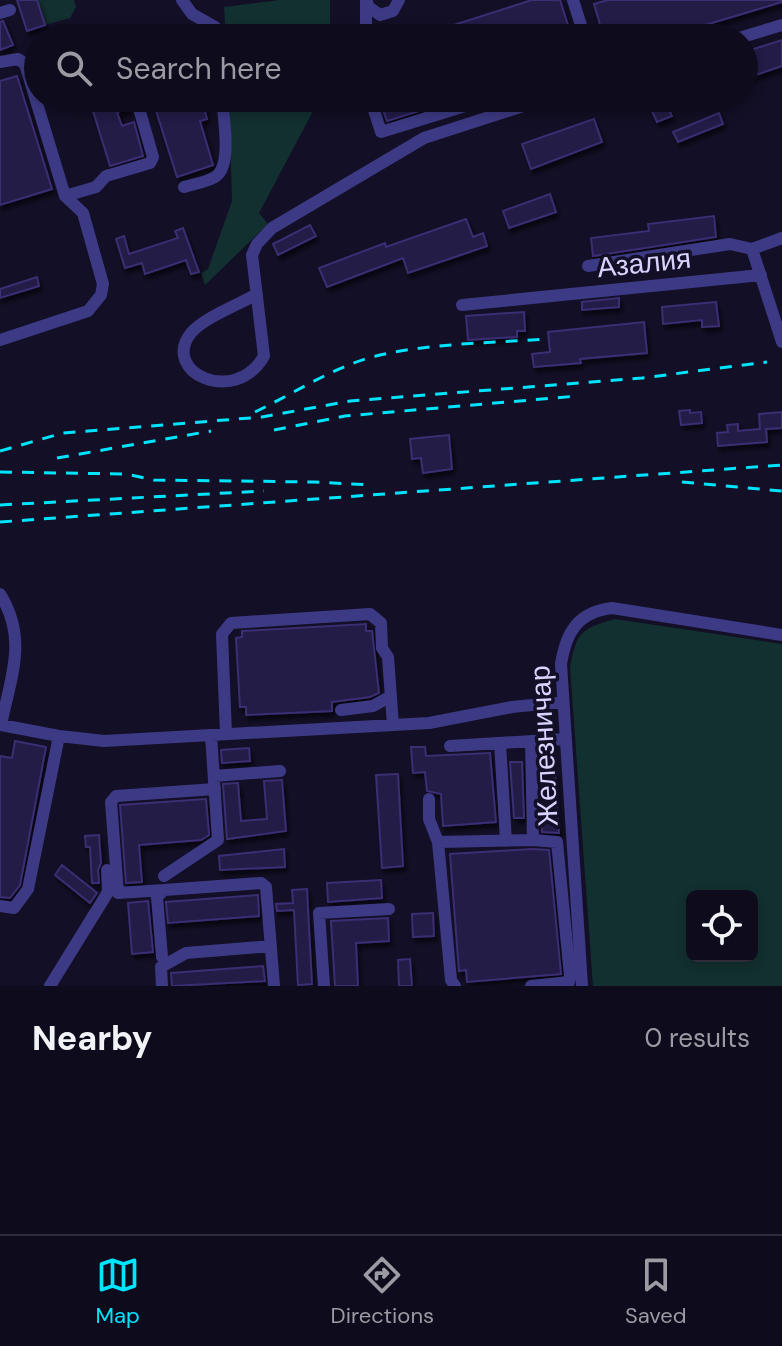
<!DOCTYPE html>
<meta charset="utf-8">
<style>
body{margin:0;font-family:"DM Sans",sans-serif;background:#1c1929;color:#f1f3f6}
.controls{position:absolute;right:24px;bottom:24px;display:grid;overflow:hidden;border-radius:12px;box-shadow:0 4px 12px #0003}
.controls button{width:72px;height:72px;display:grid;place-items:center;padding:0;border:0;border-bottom:2px solid #2e2b3b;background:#0e0b1c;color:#f1f3f6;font:40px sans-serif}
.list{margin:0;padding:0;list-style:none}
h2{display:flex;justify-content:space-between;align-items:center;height:104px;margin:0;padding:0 32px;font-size:34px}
h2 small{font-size:26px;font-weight:400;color:#9b9ba3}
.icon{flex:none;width:44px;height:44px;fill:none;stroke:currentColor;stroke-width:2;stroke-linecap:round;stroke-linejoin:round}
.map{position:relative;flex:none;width:782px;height:986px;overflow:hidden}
.search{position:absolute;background:#0e0b1c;box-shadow:0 4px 12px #0003;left:24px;right:24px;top:24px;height:88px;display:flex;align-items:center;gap:20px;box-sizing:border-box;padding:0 28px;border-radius:44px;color:#9b9ba3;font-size:30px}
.sheet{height:248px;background:#0e0b1c}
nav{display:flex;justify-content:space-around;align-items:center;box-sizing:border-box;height:112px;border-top:2px solid #2e2b3b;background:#0e0b1c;font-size:22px;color:#9b9ba3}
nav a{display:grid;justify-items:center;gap:4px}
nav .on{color:#00e5ff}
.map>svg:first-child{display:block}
</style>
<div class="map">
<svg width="782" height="986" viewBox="0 0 782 986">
<defs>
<filter id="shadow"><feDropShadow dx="2.5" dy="4.5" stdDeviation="2" flood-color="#0009"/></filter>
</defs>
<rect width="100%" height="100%" fill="#130f26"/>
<!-- green -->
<path fill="#12302f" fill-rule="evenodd" d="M37,0h37l2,7 -6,11 -25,7z
M279,0h51v38h-104l-2,-31z
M229,98h91l-61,115 9,11 -63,61 -4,-12 7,-4 24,-68z
M615,619l167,25v342h-189l-23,-319c7,-35 10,-38 45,-48zM692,896h60v60h-60z"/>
<!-- building -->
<path fill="#241b47" stroke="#3b2d73" stroke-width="2" filter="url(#shadow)" d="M17,0h20l8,25 -18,6z
M532,0h28l12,38h-159z
M608,0h174v2l-120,36h-58l-10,-34z
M3,21l10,24 -13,5v-28z
M782,40v26l-38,13v-27z
M17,76l35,113 -52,16v-124z
M89,98h38l3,10 -13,4 5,14 12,-4 9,34 -33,10z
M152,98h49l6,21 -7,2 13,44 -36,12z
M379,98h82l-74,23z
M646,98h17l9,18 -15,6z
M719,113l4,11 -45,18 -5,-10z
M594,119l8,23 -71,27 -9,-25z
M550,194l6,18 -47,16 -6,-17z
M714,216l2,21 -123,19 -2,-18 58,-7 -1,-7z
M466,219l7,18 10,-4 4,13 -79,27 -5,-15 -76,29 -8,-19 66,-25 1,4z
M310,225l6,11 -38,19 -5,-11z
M183,228l16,44 -8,2 -5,-14 -41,14 -3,-11 -17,5 -9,-29 8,-3 5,18 49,-16 -3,-7z
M37,277l2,9 -39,12v-9z
M619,298v9l-37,3v-8z
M716,302l3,24 -17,1v-7l-39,4 -1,-17z
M524,312l1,19h-8v6l-49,3 -2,-24z
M644,322l3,31 -67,6 1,4 -47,4 -2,-13 18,-2 -2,-20z
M690,410v3l11,-1 1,11 -21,2 -2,-14z
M782,412v16l-16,1 1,13 -49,4 -1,-13 11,-1 -1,-7 11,-1v7l22,-2 -1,-15z
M449,435l3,34 -29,4 -2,-15 -9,1 -2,-20z
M366,624v7h6l7,62 -9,4 -38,5v9l-86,4v-8h-6l-4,-69 6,-1v-6z
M15,741l31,6 -26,138 -10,13 -10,-1v-141l12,2z
M411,747h14l1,9 64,-3 6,69 -53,4 -2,-32 -14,-3 -2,-19 -12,1z
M249,748l1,13 -28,2 -1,-13z
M510,762h12l2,56h-10z
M555,772l4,61 -17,-1 -1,-59z
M398,774l5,92 -21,2 -6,-93z
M282,780l4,51 -59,8 -4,-55 15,-1 3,38 26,-2 -3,-38z
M206,799l3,36 -8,5 -62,5 3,37 -16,1 -6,-78z
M99,835l2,28 -3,7 1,13h-7l-2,-36h-4l-1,-11z
M284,849l1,18 -65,3 -1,-14z
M533,849l16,1 12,124 -94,8 -1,-12 -7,1 -9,-117z
M62,865l35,28 -7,10 -35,-28z
M381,880l1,18 -54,4 -1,-19z
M307,889l5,95 -14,1 -4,-75 -17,1 -1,-7 17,-1 -1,-13z
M258,895l1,21 -91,7 -2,-21z
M148,901l5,51 -21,2 -4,-51z
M433,913l1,23 -21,1 -1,-23z
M388,918l1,23 -33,2 2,43h-23l-4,-65z
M410,959l2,27h-13l-1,-26z
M263,966l2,15 -93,5 -1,-13z"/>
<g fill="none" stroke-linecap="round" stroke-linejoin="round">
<!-- minor -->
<path stroke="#3d3a85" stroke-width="12" d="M182,0l10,14 23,13 3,11
M366,0l3,7 11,8 13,-4 6,-11
M573,0l12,38
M0,13l10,-3
M366,38v-37
M739,38l43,-13
M0,62l18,-3 7,5 40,132 18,17 20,71 -2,11 -13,16 -88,29
M370,98l11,34 110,-34
M184,187c10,-3 23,-5 31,-10 18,-11 8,-61 7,-79
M65,196l31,-9 10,-11 44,-13 3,-6 -17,-59
M752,249l30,93
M752,249l30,-11
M588,266l142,-22 22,5
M257,294c-17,10 -54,24 -66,39 -31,39 44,74 73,23l-12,-101 5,-11 15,-16 152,-90 124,-40
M462,305l299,-30
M0,594c28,45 11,82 1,131l58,11 -31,153 -14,19 -14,-2
M341,710l32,-4 18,-10
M226,734l-4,-100 9,-11 139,-9 11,9 1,25 6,9 5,68
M59,736l45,5 325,-18 83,-16 51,-5
M531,741l2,99
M500,743l6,98
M450,746l116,-7
M214,776l66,-5
M429,799v20l9,23 13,138 4,6
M438,842l95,-2 24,2 13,134 -1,6 -38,4
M164,876l54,-36 -7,-105
M164,890l-46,3 -7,-91 5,-6 99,-7
M162,957l-5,-60 7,-7 97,-7 5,4 8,99
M50,986l58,-94 -1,-22
M162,986l-1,-19 25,-14 85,-7
M324,986l-5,-73 70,-4
M582,986l-21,-322c5,-32 17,-52 51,-56l170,27"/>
<!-- rail -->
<path stroke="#00e5ff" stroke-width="3" stroke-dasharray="12 10" stroke-linecap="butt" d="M255,412c40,-19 81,-47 125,-57 54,-12 112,-12 167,-16
M274,430l71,-14 232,-20
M0,451l63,-18 199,-16 88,-16 292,-23 125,-16
M57,458l154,-27
M0,472l126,2 28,6 160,2 57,3
M682,482l100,9
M0,505l264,-14
M0,522l782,-57"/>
</g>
<g text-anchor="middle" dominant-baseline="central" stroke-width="7" stroke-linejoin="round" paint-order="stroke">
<!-- street labels -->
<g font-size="28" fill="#d9d4ff" stroke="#130f26">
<text transform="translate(644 263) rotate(-6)">Азалия</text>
<text transform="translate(544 746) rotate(-93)">Железничар</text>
</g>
</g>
</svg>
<div class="controls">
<button><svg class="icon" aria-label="locate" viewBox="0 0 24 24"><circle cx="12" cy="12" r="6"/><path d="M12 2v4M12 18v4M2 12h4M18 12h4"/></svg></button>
</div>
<div class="search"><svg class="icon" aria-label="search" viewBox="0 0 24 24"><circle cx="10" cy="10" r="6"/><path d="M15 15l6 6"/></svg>Search here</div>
</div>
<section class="sheet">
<h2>Nearby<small>0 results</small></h2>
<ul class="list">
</ul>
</section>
<nav>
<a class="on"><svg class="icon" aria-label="map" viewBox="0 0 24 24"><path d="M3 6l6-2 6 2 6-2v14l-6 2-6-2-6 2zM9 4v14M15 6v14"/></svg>Map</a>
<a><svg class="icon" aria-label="directions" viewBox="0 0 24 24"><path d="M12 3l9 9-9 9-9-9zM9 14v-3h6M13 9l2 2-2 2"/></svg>Directions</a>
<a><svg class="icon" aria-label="saved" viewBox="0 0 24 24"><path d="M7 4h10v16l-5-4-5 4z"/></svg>Saved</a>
</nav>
